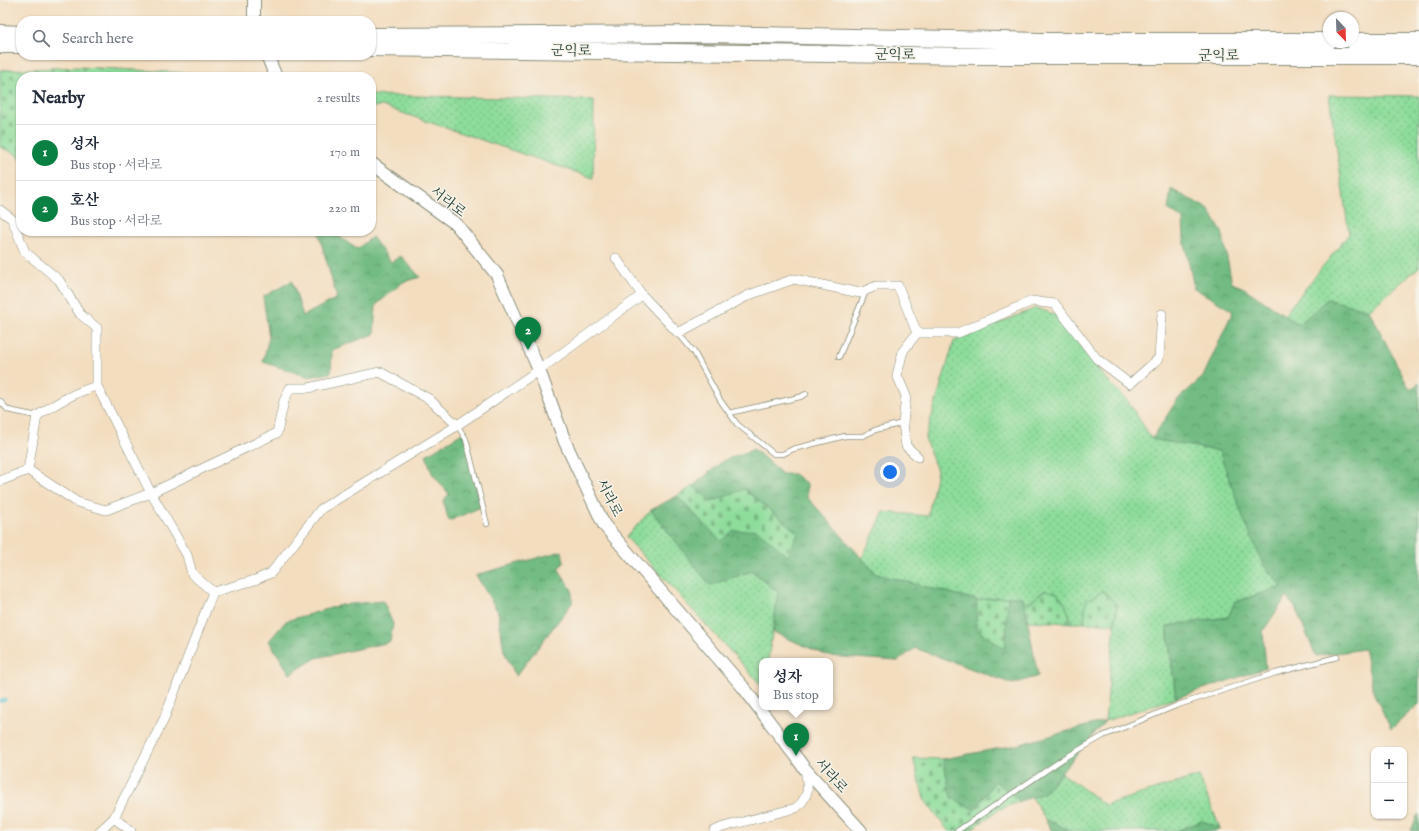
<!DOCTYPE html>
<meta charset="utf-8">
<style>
body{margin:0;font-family:"IM FELL English","Noto Serif KR",serif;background:#f6f6f7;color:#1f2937}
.controls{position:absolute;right:12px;bottom:12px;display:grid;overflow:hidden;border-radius:8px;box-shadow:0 1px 3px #0004}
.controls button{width:36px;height:36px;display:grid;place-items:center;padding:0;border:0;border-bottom:1px solid #e0e1e3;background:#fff;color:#1f2937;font:20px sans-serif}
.compass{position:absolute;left:1323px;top:12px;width:36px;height:36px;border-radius:50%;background:#fff;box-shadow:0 1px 3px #0004;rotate:157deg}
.you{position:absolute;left:890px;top:472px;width:14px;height:14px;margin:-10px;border:3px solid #fff;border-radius:50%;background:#1a73e8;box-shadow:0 0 0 6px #1a73e833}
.badge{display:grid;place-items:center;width:26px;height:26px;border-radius:50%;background:#0b8043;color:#fff;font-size:13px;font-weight:700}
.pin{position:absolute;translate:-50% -33px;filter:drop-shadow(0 1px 2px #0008)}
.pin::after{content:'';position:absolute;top:21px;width:14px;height:12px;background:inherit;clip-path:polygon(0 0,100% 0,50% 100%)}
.popup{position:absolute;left:759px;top:658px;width:74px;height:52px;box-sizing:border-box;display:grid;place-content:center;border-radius:8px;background:#fff;filter:drop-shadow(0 1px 3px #0005);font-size:13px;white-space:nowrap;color:#747a83}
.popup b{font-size:15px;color:#1f2937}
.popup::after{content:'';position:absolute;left:50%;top:100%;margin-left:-8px;border:8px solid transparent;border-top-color:#fff}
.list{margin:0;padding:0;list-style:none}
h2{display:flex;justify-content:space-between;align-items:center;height:52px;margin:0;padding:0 16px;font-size:17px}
h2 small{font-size:13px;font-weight:400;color:#747a83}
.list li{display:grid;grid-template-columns:26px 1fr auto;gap:12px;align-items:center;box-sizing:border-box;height:56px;padding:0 16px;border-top:1px solid #e0e1e3}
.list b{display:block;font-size:15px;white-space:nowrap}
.list p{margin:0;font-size:13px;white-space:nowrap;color:#747a83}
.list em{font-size:13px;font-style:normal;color:#747a83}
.icon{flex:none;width:22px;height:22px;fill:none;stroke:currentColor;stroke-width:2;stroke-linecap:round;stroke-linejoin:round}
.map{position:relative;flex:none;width:1419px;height:831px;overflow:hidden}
.search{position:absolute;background:#fff;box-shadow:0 1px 3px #0004;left:16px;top:16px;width:360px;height:44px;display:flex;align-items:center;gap:10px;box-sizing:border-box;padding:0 14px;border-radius:16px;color:#747a83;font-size:15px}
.panel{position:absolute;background:#fff;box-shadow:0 1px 3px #0004;left:16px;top:72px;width:360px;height:164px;border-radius:16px}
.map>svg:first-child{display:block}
</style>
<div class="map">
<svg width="1419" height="831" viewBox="0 0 1419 831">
<defs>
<pattern id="grass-dots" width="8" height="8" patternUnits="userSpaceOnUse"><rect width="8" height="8" fill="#8edd9b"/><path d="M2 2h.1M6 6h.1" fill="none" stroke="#73b47f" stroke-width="1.8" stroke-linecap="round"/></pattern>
<pattern id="forest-crowns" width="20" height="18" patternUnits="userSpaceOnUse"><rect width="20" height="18" fill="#72bc83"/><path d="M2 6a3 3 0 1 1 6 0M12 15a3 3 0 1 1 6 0" fill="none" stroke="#5d9a6c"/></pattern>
<pattern id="cemetery-stones" width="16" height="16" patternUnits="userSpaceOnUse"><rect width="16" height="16" fill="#8edd9b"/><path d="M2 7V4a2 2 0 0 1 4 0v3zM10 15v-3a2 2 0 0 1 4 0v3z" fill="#73b47f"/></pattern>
</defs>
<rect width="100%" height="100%" fill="#f7f3e8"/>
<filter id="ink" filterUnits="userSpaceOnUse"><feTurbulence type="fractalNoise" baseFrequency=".025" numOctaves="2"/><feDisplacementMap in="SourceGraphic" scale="8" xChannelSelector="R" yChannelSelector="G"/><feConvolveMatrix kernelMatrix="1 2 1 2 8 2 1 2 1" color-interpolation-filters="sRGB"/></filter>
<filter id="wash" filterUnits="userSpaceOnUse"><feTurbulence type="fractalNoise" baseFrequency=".012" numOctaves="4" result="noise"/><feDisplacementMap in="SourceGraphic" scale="16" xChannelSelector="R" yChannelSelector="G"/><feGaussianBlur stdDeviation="0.9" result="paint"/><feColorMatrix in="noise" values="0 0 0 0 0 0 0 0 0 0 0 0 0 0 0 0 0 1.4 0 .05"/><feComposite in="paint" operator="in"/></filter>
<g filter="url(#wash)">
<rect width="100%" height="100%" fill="#f3ddbf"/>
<!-- grass -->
<path fill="url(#grass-dots)" stroke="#568d68" d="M371,95l223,5 -1,78 -211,-72 -11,1z
M1329,95l90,1v171l-50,43 -42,-10 -28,25 -15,-10 65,-81z
M1036,308l24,8 44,61 23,23 25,39 67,12 44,113 19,23 -47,15 -7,15 -61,9 9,72 -71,23 12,-117 -31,-3 -2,22h-12l-7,-19 -20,-13 -20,15 -3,-9h-14l-31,3 -101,-26 -15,-14 23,-48 44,4 9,-45 -12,-32 29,-98z
M651,510l59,74 42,-13 26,21 -10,69h-6v25l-136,-149z
M1062,773l43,32 94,-29 21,52 -18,-7 -25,10h-106l-26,-12 -13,-22 12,-4z"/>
<!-- forest -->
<path fill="url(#forest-crowns)" stroke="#487c5c" d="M1171,189l37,20 14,23 10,51 12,5 55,37 28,-26 42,11 41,80 9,-7v271h-3l3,8v42l-28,25 -17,-35 -10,-45 -48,7 -21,-49 -9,-10 -23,34 3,37 -90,30 -9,-72 61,-9 7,-15 47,-15 -19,-23 -20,-47 -24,-66 -67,-12 25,-39 26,-23 30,-66 -39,-23 -10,-49 -1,-20 -15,-9z
M318,231h13l26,18 15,-12 19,25 10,-6 19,21 -17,5 -27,23 -2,29 -42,16 -1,23 -22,4 -46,-15 6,-25 -6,-40 29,-16 11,35 34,-18z
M464,432l17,75 -32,14 -6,-20 6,-7 -17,-21 -6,-18z
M754,449l28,25h12l13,10v13l69,77 101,26 -1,29 29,19 3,-51h15l15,79 -25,8 -98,-36 -17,13 -70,-5 -55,-24 5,-40 -26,-21 -42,14 -59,-75 26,-14 44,45 12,-10 24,-1 41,3 -54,-44 -32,13 -19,-16 30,-25z
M562,551l2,12 -6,5 14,22v13l-56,73 -12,-25 -6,-39 -22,-37z
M383,601l10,23 -3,18 -74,16 -26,16 -21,-33 17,-20 55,-16z
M1105,721l-61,72 -24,8 -25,-20 -20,29 -24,-12 -8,-39 74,-14z
M1419,814v17h-8l6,-15z
M1045,819l26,12h-19z
M1202,821l18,7 -5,3h-38z"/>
<!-- cemetery -->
<path fill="url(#cemetery-stones)" stroke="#568d68" d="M80,67l146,8 1,2h-206v83l-5,-6 -16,-7v-77z
M693,486l19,16 32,-13 54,44 -10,23 -31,-26 -24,1 -12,10 -44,-45z
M1045,590l12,3 8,11 7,19 -44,-2 -3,-15z
M1103,591l14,13 -3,20 -30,-1 2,-22z
M1008,597l-3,52 -29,-20 1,-29z
M913,758l30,1 8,39 24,12 20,-29 25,20 -20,8 -31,22h-20l-4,-4 -21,-28z"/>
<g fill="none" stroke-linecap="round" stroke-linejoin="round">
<!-- stream -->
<path stroke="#59c3d4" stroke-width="3.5" d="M0,701l5,-1"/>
</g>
</g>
<g filter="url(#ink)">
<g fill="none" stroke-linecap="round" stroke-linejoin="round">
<defs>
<path id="service" d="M678,333l16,19 26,48 17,24 37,30h9l10,-5 52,-13h18l12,-6 28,-7
M839,357l27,-66
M0,401l8,9 29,6
M729,413l71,-16 6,-3
M457,425l9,14 21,85
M957,831l106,-72 40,-23 75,-31 98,-32 61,-16"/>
<path id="minor" d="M0,210l12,9 13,33 34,28 21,34 17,14v58l54,107 36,62 5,19 21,18
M616,258l26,37 36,38 71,-38 45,-16 66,14 16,-7h22l19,47h41l74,-32 23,3 42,55 33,25 29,-26 3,-44
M917,333l-14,18 -6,24 9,21 -3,27 3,23 12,11
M28,470l9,-54c19,-13 38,-24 60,-30
M0,481l28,-11 49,32 29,8 45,-17 126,-60 7,-32 6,-13h18l72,-16 49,27 28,26
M114,818l17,13
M100,831l14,-13 50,-99 49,-127 42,-12 16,-7 50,-64 129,-79 89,-60 103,-75
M714,831l9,-4 73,-19c15,-13 12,-21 9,-39"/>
<path id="tertiary" d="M254,0v21
M267,55l9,22
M371,163l85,61 41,51 42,95 26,72 39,83 139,162 62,82 56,62"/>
<path id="trunk" d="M0,33l21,1
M371,36l337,-2 333,7h288
M1353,41h66
M0,45h21
M371,48l607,8h441"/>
</defs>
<!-- service casing -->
<use href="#service" stroke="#898d7a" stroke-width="6"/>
<!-- minor casing -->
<use href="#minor" stroke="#898d7a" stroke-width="10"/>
<!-- tertiary casing -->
<use href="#tertiary" stroke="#898d7a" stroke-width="14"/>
<!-- trunk casing -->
<use href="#trunk" stroke="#898d7a" stroke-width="18"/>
<!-- service -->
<use href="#service" stroke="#fff" stroke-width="4.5"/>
<!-- minor -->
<use href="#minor" stroke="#fff" stroke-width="9"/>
<!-- tertiary -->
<use href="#tertiary" stroke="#fff" stroke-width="12"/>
<!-- trunk -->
<use href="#trunk" stroke="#fff" stroke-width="16"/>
</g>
</g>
<g text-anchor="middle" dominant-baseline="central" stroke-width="3" stroke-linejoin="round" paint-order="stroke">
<!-- street labels -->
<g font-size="14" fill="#1f3d34" stroke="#f7f3e8">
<text transform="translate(571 51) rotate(1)">군익로</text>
<text transform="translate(895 55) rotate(1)">군익로</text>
<text x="1219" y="56">군익로</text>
<text transform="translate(448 202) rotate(38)">서라로</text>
<text transform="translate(609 498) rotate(63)">서라로</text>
<text transform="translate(831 776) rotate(48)">서라로</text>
</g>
</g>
</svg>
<div class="controls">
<button>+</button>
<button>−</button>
</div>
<svg class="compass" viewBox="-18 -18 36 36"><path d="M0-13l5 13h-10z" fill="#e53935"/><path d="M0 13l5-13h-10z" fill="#747a83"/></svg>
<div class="you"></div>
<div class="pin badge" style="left:796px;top:756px">1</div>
<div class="popup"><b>성자</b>Bus stop</div>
<div class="pin badge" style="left:528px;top:350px">2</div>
<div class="search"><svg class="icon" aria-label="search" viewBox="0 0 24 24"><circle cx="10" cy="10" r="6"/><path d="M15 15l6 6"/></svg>Search here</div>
<section class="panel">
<h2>Nearby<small>2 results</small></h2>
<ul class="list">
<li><span class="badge">1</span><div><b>성자</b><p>Bus stop · 서라로</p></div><em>170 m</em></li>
<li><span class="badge">2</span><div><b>호산</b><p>Bus stop · 서라로</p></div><em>220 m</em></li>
</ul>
</section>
</div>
